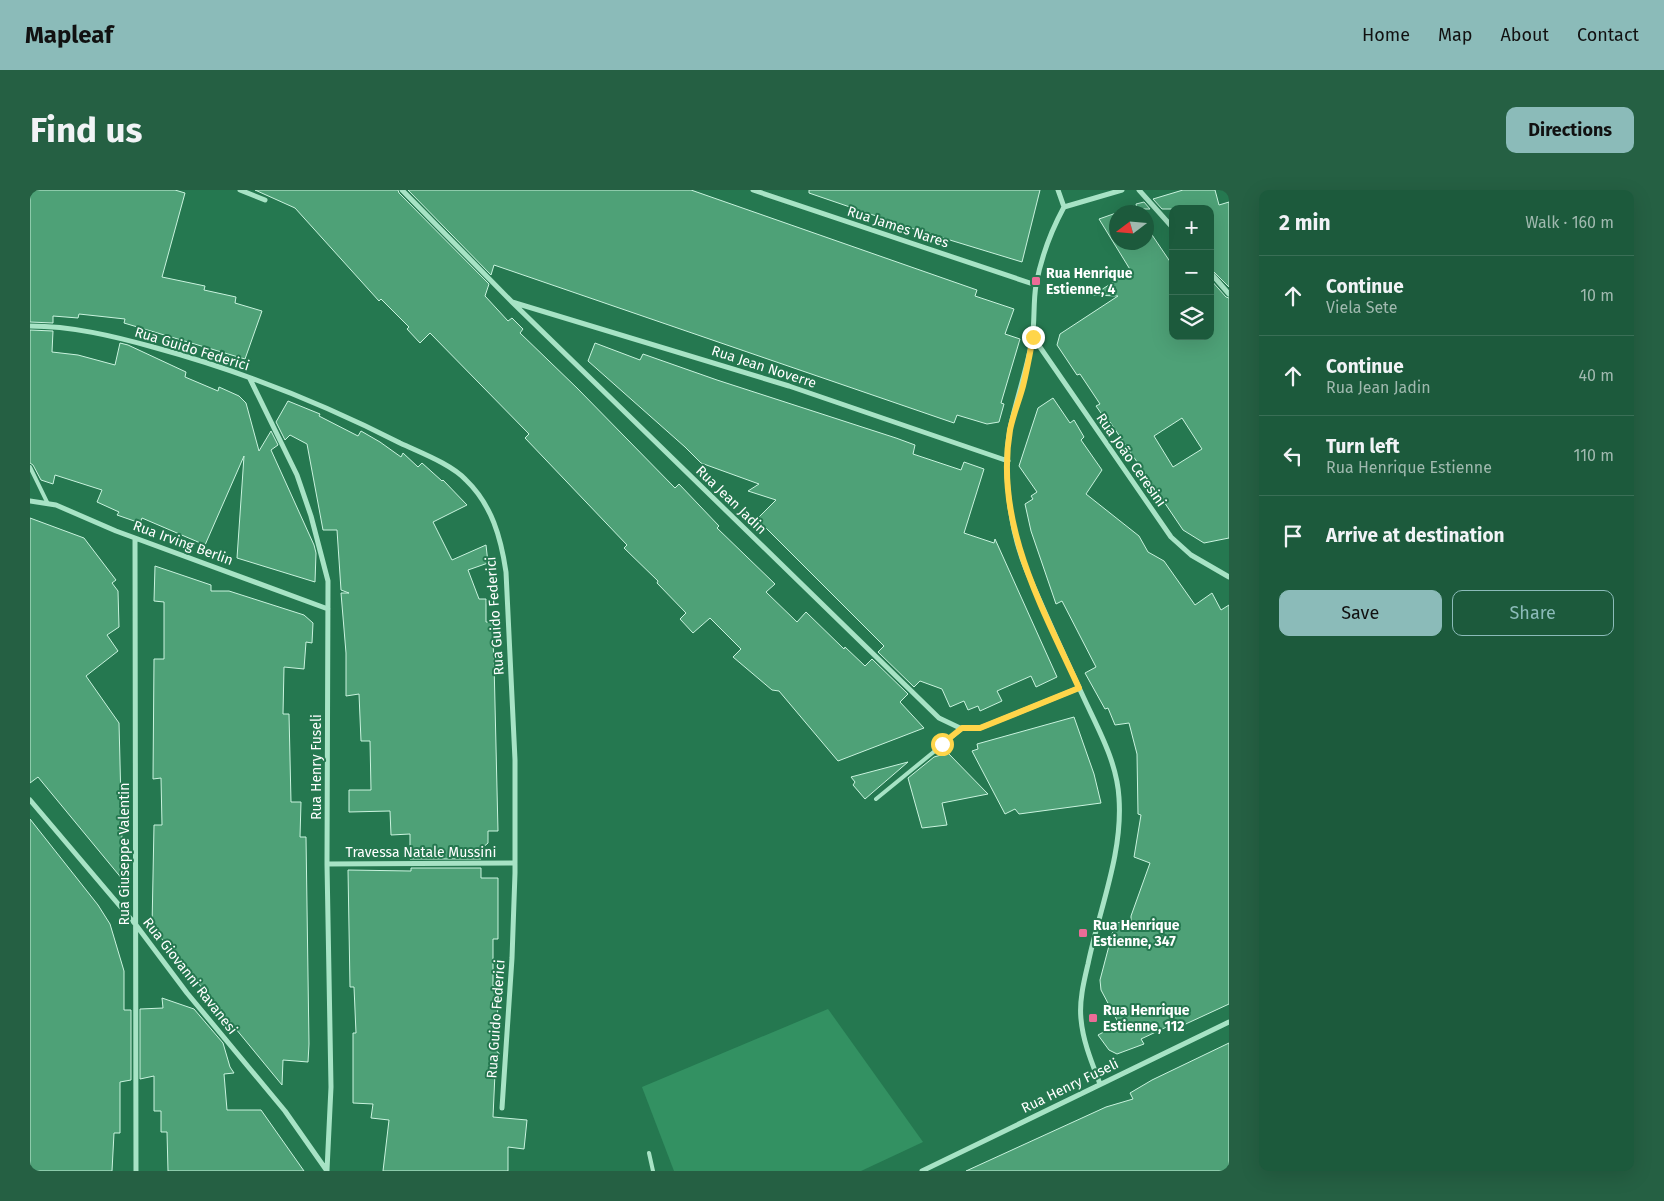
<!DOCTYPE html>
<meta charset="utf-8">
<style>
body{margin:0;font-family:"Fira Sans",sans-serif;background:#256043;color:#f1f3f6}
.controls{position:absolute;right:15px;top:15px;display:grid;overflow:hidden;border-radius:10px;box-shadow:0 5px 20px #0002}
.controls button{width:45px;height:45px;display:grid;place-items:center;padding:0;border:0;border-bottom:1px solid #3a6f56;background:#1c5a3c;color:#f1f3f6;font:25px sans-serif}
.compass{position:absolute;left:1079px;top:15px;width:45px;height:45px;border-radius:50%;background:#1c5a3c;box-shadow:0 5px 20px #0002;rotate:254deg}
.stop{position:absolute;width:15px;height:15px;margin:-11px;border:4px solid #ffd54a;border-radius:50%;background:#fff}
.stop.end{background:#ffd54a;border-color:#fff;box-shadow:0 1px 5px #0008}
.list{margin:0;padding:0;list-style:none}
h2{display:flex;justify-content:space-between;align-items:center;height:65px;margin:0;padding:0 20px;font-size:21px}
h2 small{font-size:16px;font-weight:400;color:#a0b9af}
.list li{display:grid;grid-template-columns:32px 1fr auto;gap:15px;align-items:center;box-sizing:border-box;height:80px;padding:0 20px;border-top:1px solid #3a6f56}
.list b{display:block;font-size:19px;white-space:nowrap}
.list p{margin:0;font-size:16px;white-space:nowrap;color:#a0b9af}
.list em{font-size:16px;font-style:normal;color:#a0b9af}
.actions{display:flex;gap:10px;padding:15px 20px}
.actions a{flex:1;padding:11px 0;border:1px solid #8bbbb9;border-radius:10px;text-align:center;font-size:18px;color:#8bbbb9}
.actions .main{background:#8bbbb9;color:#111}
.icon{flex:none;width:28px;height:28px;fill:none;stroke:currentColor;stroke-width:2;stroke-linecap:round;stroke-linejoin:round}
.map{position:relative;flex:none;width:1199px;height:981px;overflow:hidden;border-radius:10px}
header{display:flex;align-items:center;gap:30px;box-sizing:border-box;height:70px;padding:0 25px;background:#8bbbb9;color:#111}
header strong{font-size:24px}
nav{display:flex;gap:28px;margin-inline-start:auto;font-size:18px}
.intro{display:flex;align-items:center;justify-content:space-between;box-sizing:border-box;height:120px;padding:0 30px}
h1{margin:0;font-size:35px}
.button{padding:12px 22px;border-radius:10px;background:#8bbbb9;color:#111;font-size:18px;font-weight:700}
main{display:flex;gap:30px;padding:0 30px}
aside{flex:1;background:#1c5a3c;border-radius:10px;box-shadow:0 5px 20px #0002}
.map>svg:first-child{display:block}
</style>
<header>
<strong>Mapleaf</strong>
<nav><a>Home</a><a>Map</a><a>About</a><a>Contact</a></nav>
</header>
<div class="intro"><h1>Find us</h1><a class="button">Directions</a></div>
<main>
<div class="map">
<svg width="1199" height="981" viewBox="0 0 1199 981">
<rect width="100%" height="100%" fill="#257850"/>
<!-- green -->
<path fill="#339162" d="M798,819l95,133 -62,29h-187l-32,-84z"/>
<!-- building -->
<path fill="#4ea177" stroke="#c9f3de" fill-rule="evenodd" d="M0,0h145l10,3 -23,84 43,9 -1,4 32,7 -1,6 27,8 -17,48 -121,-36 1,-4 -46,-5 -1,4 -25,-2v7l-23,-1z
M225,0h143l1,3 90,91 -4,12 23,25 4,-3 11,11 -3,4 57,55 98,100 4,-4 40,42 -2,2 58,56 -9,8 31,30 9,-10 38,37 1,-2 20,19 7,-7 36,35 -8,8 24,26 -86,33 -59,-70 -7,-1 -39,-33 8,-8 -31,-31 -17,15 -13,-14 6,-6 -29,-30 1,-2 -34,-33 3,-3 -102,-107 4,-4 -99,-101 -10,10 -13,-14 2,-2 -28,-28 -2,2 -84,-93z
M378,0h283l286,100 -2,6 39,13 -9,25 15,5 -19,64 3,1 -5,18 -12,2 -30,-9 -3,8 -460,-158 -3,10z
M779,0h231l-18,72 -105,-32 -108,-37z
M1153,0h32l4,15 10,-3v85l-19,-19v-59h-48l-9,-10z
M1114,12l6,7h-13l-1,-5z
M1104,16l4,6h-22v30h30v-16l27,40v70h37v-57l16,18 3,1v240l-25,5 -21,-13 -73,-108 -2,1 -12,-17 4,-2 -20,-30 -3,1 -20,-30 3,-11 58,-38 -25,-1 38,-24 -32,-52 20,-7zM1152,228l20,31 -29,18 -19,-31z
M0,140l23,1 -1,21 26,3 37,10 5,-22 8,2 58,27 -1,5 33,14 1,-4 20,9 7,7 13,48 12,-20 7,14 -7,5 43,95 2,8 -1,29 -78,-24 7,-102 -39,89 -63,-27 -2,5 -23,-8 2,-3 -22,-10 5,-12 -47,-15 -2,9 -12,-4 -8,-15 -3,-2z
M565,153l45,17 3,-6 74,26 179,58 19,7 -2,9 48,16 3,-8 20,7 -20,64 30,10 1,-4 62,138 -21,10 -5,-11 -34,15 5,10 -22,10 -2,-5 -10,4 -4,-9 -14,6 -8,-18 -22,-8 -6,6 -36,-35 6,-6 -127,-127 19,-19 -28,-9 11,-7 -58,-21 -16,-16 -97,-86z
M1023,208l17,25 4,-3 10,17 -3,3 21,30 -16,24 53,42 9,16 16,9 31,44 17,-12 9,17 8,-5v399l-52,24 -2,-5 -34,16 3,5 -27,10 -8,-4 -11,-15 21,-11 -18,-34 -1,-10 15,-57 16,-2v-5l19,-53 -16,-6 7,-42 -3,-1 -1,-60 -8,-31 -14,2 -7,-17 -3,1 -20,-36 11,-6 -34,-66 -6,3 -25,-73 -6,-27 8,-5 -2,-3 6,-4 -18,-26 19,-58z
M258,211l32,13 -1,2 39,20 3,-5 19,11 21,15 2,-4 15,14 4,-4 20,18 1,-1 24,25 -34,17 19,38 34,-15 2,18 -20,7 11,29h7v23h6l2,40 4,169h-10v12l-7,6v10h-71v-25l-19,1 -1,-24 -41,1v-22h22l-1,-49h-9l-2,-47 -13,2v-43l-5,-60h8l-8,-3 -4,-60h-14l-16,-86 -17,-9 -5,5 -9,-18z
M0,328l54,20 32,42 -4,3 6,8 1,36 -12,8 11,16 -32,25 33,47 4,157 -85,-103 -8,6z
M125,376l56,19v6h18l75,24 9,8 -1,20 -6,-1 -2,27 -20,-2 -1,47h6l2,88h10l-1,35h6l3,207 -1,18 -25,-2 -1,25 -130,-158 2,-102h8l-1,-47 -8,1 1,-120h10v-57l-10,-1z
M1044,527l20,57 7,29 -82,11 -4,-5 -10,5 -33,-63 6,-2 -1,-5z
M918,563l40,41 -46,9 5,22 -25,3 -14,-50 26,-21z
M878,572l-43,37 -12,-14 2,-3 -4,-5z
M0,629l68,86 12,19 14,47v39h7v70l-11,2v51h-6l-2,38h-82z
M381,678h70v10h17v61h-5v47h5l-1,66 2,1 -2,20h-2l-2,44 34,3 -3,29 -16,-2v24h-125l6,-51 -18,-2 2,-14 -20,-1v-70h3l-2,-46h-4l-2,-117 63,1z
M132,808l32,11 29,34 7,24 4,6 -10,1 3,36h34l43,61h-136l-1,-39h-6v-21h-7v-35l-14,3v-70l23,-1z
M1199,853v128h-263l140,-64 27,-8 -3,-6 22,-13z"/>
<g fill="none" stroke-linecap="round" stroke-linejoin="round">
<!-- service -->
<path stroke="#a7e3c5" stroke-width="4" d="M0,277l18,37
M846,609l87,-71
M619,963l4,18"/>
<!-- minor -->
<path stroke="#a7e3c5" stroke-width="5" d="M210,0l25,10
M372,0l110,112 427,416 21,10h20l99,-40
M723,0l283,95
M1028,0l6,17
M1109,0l34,38
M1034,17c-13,24 -23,51 -28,78 -3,18 -1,37 -4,55 -5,30 -16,59 -22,89 -8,41 0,101 16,140 18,42 37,84 56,125 15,33 35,67 37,104 4,56 -20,112 -31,166 -4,17 -9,37 -7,55 2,23 11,44 19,65
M1034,17l58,-17
M1180,82l19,22
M482,112l277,84 219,75
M0,136c42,0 83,10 123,21 85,23 169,56 247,96 21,10 51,21 66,37 26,25 35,58 40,92l9,188v113l-3,85 -10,150
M1003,147l138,200 20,18 38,22
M220,189l47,96 14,41 17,65 -1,283 4,223 -4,83
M0,311l26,4 60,26 212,78
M105,348l1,633
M0,610l106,125 51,68 98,118 42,60
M297,674l188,-1
M892,981l307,-149"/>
</g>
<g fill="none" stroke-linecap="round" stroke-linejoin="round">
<!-- route -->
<path stroke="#ffd54a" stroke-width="6" d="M912,554l20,-16h18l99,-40c-37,-81 -85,-165 -69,-258 3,-15 9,-29 13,-44 4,-16 7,-33 10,-49"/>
</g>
<!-- markers -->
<g fill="#ec6c97" stroke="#257850" stroke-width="2">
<rect x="1001" y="86" width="10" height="10" rx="2.5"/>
<rect x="1048" y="738" width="10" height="10" rx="2.5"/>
<rect x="1058" y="823" width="10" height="10" rx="2.5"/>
</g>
<g text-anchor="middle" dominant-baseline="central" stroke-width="4" stroke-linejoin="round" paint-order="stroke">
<!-- street labels -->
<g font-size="14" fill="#fff" stroke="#257850">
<text transform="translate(868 37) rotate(18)">Rua James Nares</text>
<text transform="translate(162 159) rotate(17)">Rua Guido Federici</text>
<text transform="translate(734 177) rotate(18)">Rua Jean Noverre</text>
<text transform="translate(1101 270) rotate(55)">Rua João Ceresini</text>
<text transform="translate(701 310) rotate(44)">Rua Jean Jadin</text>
<text transform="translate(153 353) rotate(20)">Rua Irving Berlin</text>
<text transform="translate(465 426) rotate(-94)">Rua Guido Federici</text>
<text transform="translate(286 577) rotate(-90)">Rua Henry Fuseli</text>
<text x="391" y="662">Travessa Natale Mussini</text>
<text transform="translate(94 664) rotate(-90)">Rua Giuseppe Valentin</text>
<text transform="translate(160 786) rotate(52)">Rua Giovanni Ravanesi</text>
<text transform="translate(466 829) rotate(-86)">Rua Guido Federici</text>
<text transform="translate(1040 896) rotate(-26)">Rua Henry Fuseli</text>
</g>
<!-- poi labels -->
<g font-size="14" font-weight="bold" fill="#fff" stroke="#257850" text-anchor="start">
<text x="1016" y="83">Rua Henrique<tspan x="1016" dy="16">Estienne, 4</tspan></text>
<text x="1063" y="735">Rua Henrique<tspan x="1063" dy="16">Estienne, 347</tspan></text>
<text x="1073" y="820">Rua Henrique<tspan x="1073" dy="16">Estienne, 112</tspan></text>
</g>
</g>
</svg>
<div class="controls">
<button>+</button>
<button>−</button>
<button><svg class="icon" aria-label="layers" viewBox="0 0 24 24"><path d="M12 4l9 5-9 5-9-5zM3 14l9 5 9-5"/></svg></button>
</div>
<svg class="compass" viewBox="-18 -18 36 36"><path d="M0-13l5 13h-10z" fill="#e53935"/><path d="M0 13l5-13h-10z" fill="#a0b9af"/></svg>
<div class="stop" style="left:912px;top:554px"></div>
<div class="stop end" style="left:1003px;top:147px"></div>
</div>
<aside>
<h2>2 min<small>Walk · 160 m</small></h2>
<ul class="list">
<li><svg class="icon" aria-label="ahead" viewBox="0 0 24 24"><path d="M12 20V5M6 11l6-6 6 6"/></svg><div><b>Continue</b><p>Viela Sete</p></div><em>10 m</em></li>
<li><svg class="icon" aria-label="ahead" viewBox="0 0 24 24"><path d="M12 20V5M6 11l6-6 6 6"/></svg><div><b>Continue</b><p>Rua Jean Jadin</p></div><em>40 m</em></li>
<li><svg class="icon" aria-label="left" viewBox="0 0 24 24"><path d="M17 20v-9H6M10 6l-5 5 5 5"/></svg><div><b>Turn left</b><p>Rua Henrique Estienne</p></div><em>110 m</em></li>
<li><svg class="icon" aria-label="arrive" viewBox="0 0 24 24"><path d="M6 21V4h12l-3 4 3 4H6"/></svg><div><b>Arrive at destination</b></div></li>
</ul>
<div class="actions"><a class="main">Save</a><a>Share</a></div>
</aside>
</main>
